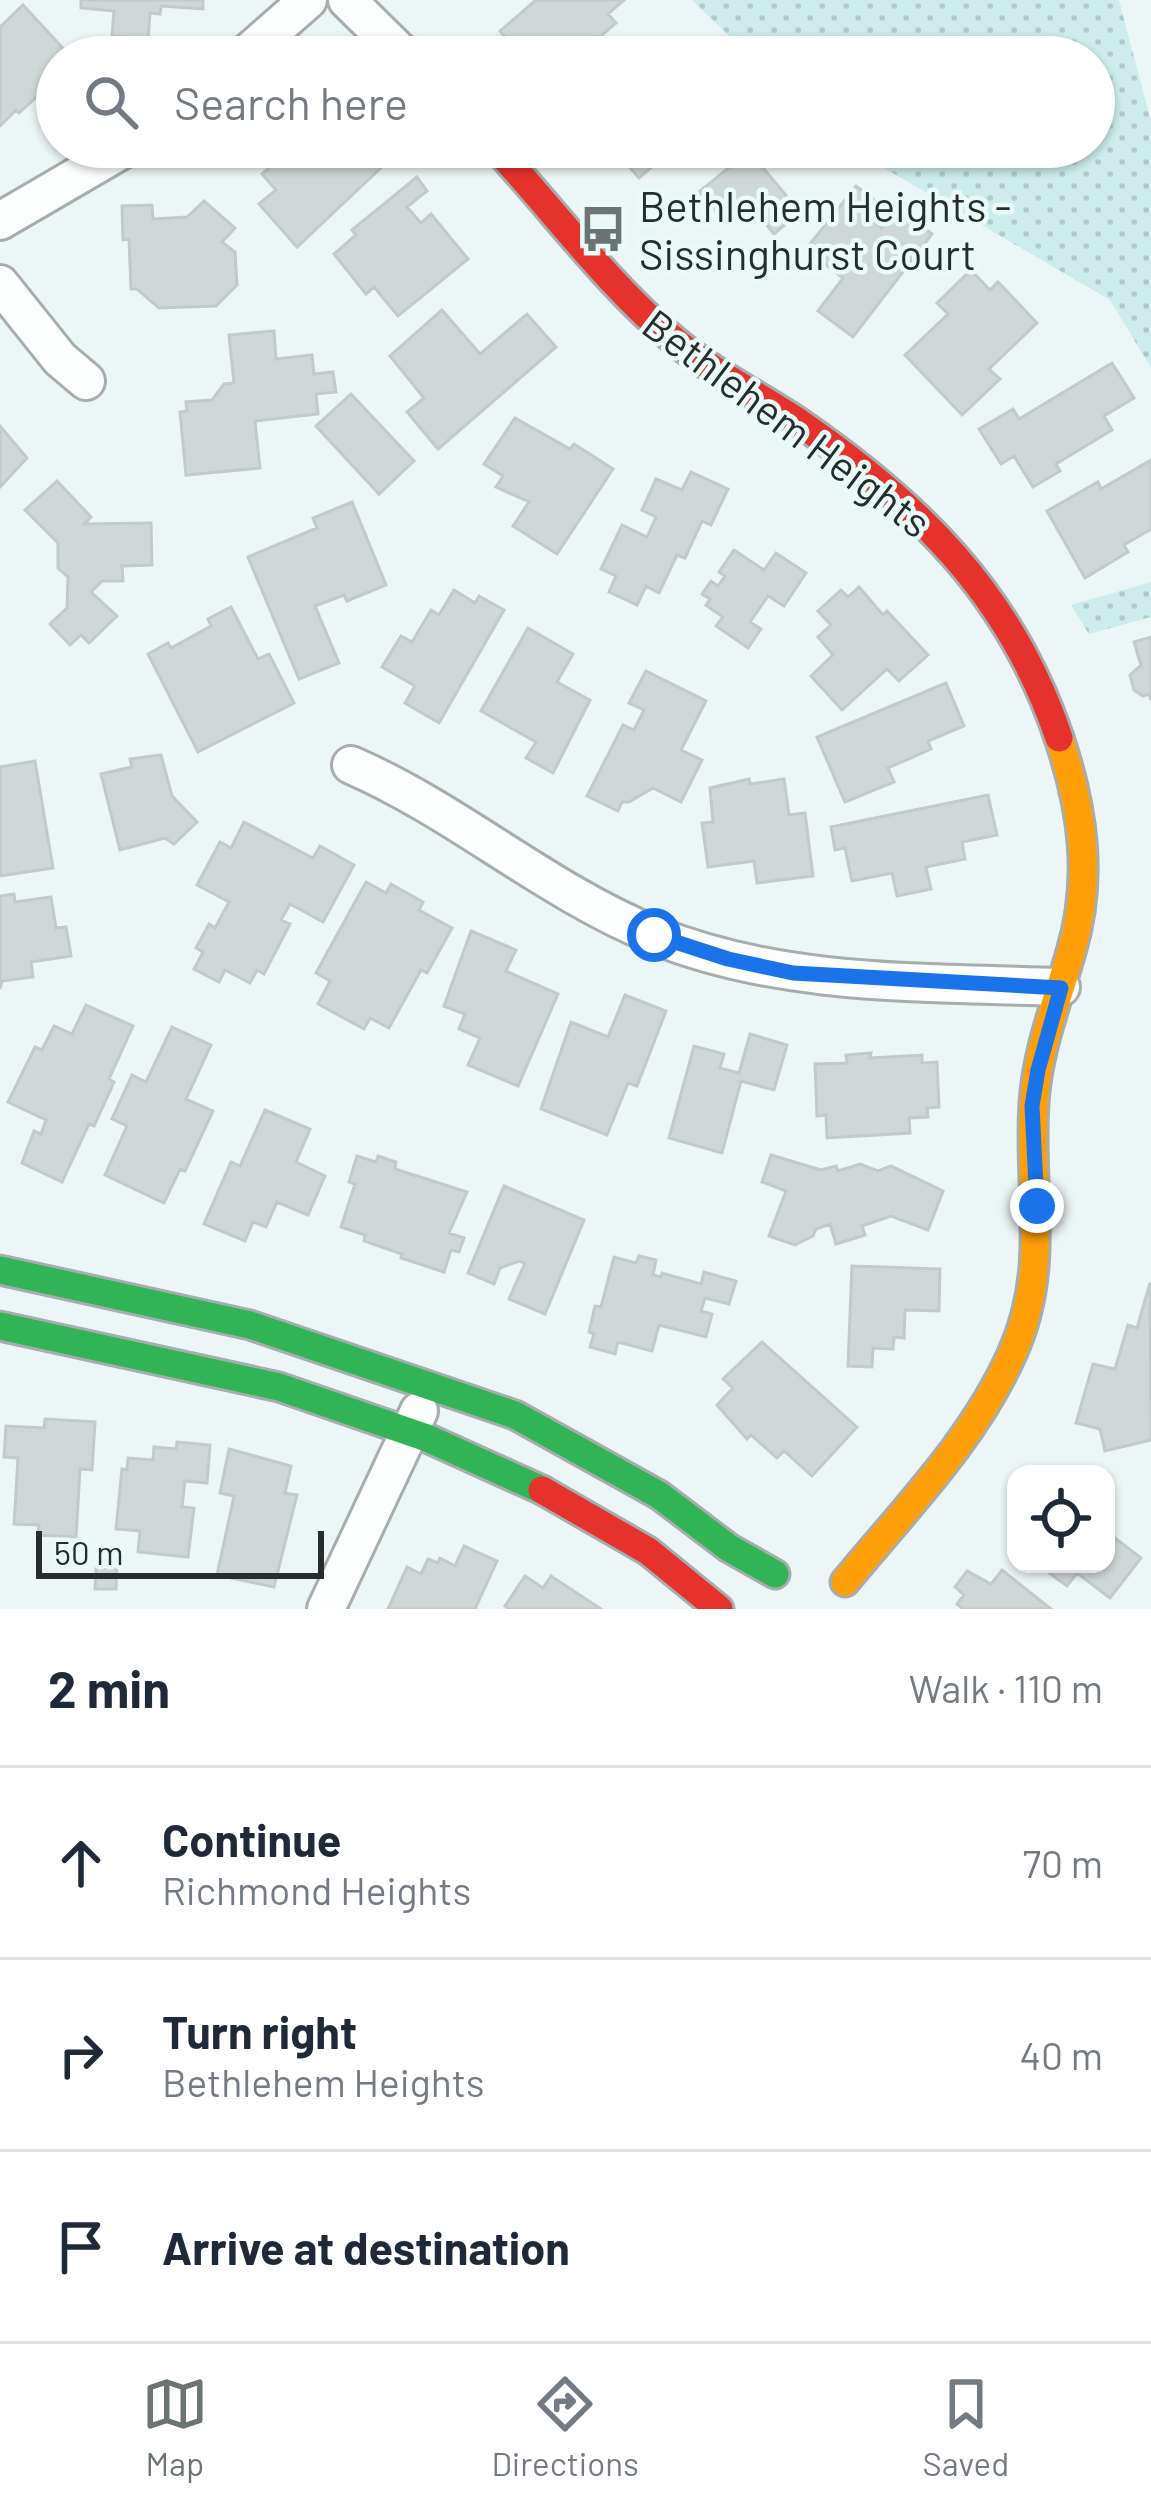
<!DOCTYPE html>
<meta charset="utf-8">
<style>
body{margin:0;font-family:Barlow,sans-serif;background:#f6f6f7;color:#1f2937}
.controls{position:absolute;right:36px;bottom:36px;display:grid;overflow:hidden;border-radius:24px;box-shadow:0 3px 9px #0004}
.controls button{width:108px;height:108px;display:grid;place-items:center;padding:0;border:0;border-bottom:3px solid #e0e1e3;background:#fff;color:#1f2937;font:60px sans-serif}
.scale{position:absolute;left:36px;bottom:30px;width:288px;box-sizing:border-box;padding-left:12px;border:6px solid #272d2d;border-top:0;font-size:33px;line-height:42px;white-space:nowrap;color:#272d2d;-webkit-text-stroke:9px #e9faf9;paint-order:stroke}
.stop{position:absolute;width:36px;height:36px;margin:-27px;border:9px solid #1a73e8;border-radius:50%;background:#fff}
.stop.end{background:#1a73e8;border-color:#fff;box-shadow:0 3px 12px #0008}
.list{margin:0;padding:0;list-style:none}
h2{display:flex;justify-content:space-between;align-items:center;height:156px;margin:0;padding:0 48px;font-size:51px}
h2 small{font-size:39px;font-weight:400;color:#747a83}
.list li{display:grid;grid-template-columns:78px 1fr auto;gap:36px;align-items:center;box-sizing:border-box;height:192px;padding:0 48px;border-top:3px solid #e0e1e3}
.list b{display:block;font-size:45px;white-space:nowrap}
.list p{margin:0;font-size:39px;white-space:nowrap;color:#747a83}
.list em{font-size:39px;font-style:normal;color:#747a83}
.icon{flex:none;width:66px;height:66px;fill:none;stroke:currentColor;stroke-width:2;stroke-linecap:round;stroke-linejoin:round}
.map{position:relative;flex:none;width:1151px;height:1609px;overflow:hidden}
.search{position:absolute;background:#fff;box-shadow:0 3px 9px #0004;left:36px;right:36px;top:36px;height:132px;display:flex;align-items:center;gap:30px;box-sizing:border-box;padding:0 42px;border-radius:66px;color:#747a83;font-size:45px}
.sheet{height:732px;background:#fff}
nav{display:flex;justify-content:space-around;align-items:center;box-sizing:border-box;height:168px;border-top:3px solid #e0e1e3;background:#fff;font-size:33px;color:#747a83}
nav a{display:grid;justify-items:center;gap:6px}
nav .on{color:#6c7373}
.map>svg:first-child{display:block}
</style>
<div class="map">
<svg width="1151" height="1609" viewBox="0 0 1151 1609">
<defs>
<pattern id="green-dots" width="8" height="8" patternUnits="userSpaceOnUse" patternTransform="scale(3)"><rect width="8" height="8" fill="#ceecec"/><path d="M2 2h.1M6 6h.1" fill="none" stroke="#b1cbcb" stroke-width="1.8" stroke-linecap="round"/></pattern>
</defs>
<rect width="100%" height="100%" fill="#edf6f6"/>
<!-- green -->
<path fill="url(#green-dots)" d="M692,0h427l32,121v247l-41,-68 -262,-153h246v-90h-343z
M1151,582v35l-62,17 -18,-29z"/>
<!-- building -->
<path fill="#d0d8d7" stroke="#c3cac9" stroke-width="3" d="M81,0h122v9l-42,-3 -1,8 -10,-1 -2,26 -36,-3 2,-25 -33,-3z
M536,0h88l-16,14 8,9 -40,34h-54l-22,-26z
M23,5l48,52h-14v29l-14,12 -3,-4 -21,19 -3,-3 -16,16v-99z
M258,147h49l11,12 10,-9 4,5 10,-8h24l17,19 -86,81 -38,-43 17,-14 -14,-16 6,-5 -16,-17z
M612,147h63l-36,31z
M749,151l51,61 -26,22 -24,-29 -23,19 -28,-32z
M417,177l10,14 -20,16 14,16 10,-9 37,45 -70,57 -24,-29 -8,7 -32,-40 22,-19 -4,-5z
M856,186l25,19 -11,14 12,9 16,-20 34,26 -79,103 -35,-26 25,-33 -37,-29z
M204,201l31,27 -13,14 13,10 2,33 -21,21 -57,2 -22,-19h-6l-2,-50 -6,1 -1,-34 30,-1 1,14 34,-2z
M971,270l19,20 8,-8 39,41 -48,46 11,10 -38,36 -57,-60 43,-41 -11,-11z
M442,310l38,44 47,-40 29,33 -118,102 -31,-37 17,-14 -34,-42z
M274,331l2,28 36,-4 2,19 19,-2 3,20 -20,2 2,20 -63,7 5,47 -74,7 -6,-63 7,-1 -1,-9 26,-2 12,-16 10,-1 -5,-48z
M1112,363l22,35 -30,18 8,14 -56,34 4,7 -27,16 -19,-31 -13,8 -22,-35 34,-20 6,10z
M351,394l63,67 -35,33 -63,-68z
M515,418l55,31 4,-5 39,25 -56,85 -44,-28 16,-24 -33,-15 7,-11 -19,-12z
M0,426l27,32 -27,29z
M1151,460v69l-27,16 4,7 -43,26 -38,-67 51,-29 3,7z
M691,472l37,17 -17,36 -9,-4 -17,37 -8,-3 -18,38 -13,-7 -9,19 -28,-13 7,-16 -15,-7 21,-44 25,12 9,-20 -14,-7 14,-31 26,11z
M57,481l34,36 -7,7 67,-1 1,42 -30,1 1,15h-21l-11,11 26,24 -28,27 -8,-8 -11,10 -20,-21 17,-16 1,-31 -10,-9v-25l-33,-33z
M352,502l34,83 -39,16 -3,-6 -29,11 24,57 -40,16 -51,-122 69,-29 -4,-10z
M734,550l30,20 12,-17 30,20 -22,33 -16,-10 -18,26 11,7 -13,19 -32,-22 7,-9 -17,-12 4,-6 -8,-5 9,-13 7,5 7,-10 -6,-4z
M859,587l24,28 4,-4 41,44 -29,26 -12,-12 -45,41 -31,-34 22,-21 -15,-18 13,-12 -13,-14 23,-21 7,7z
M454,590l21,13 4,-7 25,14 -65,113 -34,-20 10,-17 -33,-19 19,-31 11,6 19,-32 8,5z
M231,607l27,52 11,-5 25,49 -96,49 -50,-98 20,-11 3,5 40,-22 -3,-7z
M528,628l45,26 -16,28 33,18 -37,73 -27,-15 10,-16 -55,-31z
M1151,637v63l-2,-6 -6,2 -9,-6 -4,-15 11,-10 -7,-23z
M646,671l60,30 -25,49 21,10 -21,42 -28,-14 -24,14h-7l-4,9 -31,-15 36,-71 11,5 10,-20 -15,-7z
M946,683l18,43 -36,15 3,8 -43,19 6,14 -49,20 -28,-65z
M161,755l11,41 25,26 -23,22 -9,-6 -45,12 -19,-76 31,-7 -2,-8z
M35,761l18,107 -53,8v-109z
M749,779l1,5 34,-5 5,36 16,-2 8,63 -56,7 -3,-22 -46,6 -6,-44 11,-1 -3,-34z
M988,795l9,40 -35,7 3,17 -39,8 5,22 -34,7 -5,-23 -40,8 -7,-33 -10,2 -4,-23z
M244,822l69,36 7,-12 34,19 -31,57 -33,-18 -9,16 9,4 -26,50 -7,-4 -7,13 -25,-13 -6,12 -25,-13 9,-17 -7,-4 13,-24 6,4 14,-26 -32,-17 23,-43 11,6z
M366,882l20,11 5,-9 32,18 -4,8 33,18 -25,45 -6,-3 -32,58 -19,-10 -6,11 -46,-25 12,-23 -14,-8z
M14,894l1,8 36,-5 5,31 10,-1 5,29 -40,6 2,15 -31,4 -2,8v-93z
M471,931l45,19 -10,21 52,23 -40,92 -50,-21 12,-27 -21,-9 6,-15 -21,-8z
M625,995l41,16 -29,75 -9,-3 -21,52 -66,-26 30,-87 37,15z
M86,1005l47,21 -24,53 5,3 -20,44 -5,-2 -27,58 -40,-19 12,-32 7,3 5,-14 -38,-18 27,-55 7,3 12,-24 18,8z
M172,1027l39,18 -25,54 27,12 -28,60 -5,-2 -16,34 -59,-28 22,-49 -15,-7 20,-44 14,7z
M750,1034l37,11 -13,45 -33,-9 -19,72 -53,-15 25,-92 30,8 -4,14 19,5z
M871,1053l-1,5 52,-3v8l15,-1 2,45 -12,1 1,9 -19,1 1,15 -83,5 -1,-23 -9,1 -2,-52 32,-1 -1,-8z
M265,1110l45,19 -14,33 29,14 -17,39 -31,-13 -11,25 -13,-5 -8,19 -41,-17 27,-62 9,4z
M771,1155l50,15 15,-4 2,5 22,-7 18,7 13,-5 52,25 -15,39 -37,-14 -29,10 3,9 -29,9 -6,-20 -14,5 -3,7 -18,9 -26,-9 17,-45 -24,-9z
M357,1156l19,6 2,-6 18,6 -1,7 72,23 -18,41 15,5 -5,14 -8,-2 -7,22 -43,-14 1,-4 -38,-13 1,-6 -24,-8 14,-43 -6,-2z
M504,1186l80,34 -39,94 -36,-15 16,-36 -6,-2 -19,7 -6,16 -26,-11z
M639,1256l17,4 -3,15 8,2 1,-4 39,11 3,-12 32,9 -7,23 -24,-6 -4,13 11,3 -6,23 -47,-12 -7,26 -34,-9 -3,12 -25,-7 4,-13 -5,-2 6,-26 6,1 13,-50 22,6z
M852,1266l88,3 -1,42 -34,-1 -1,28 -10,-1 -1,12 -20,-1 -1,19 -24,-1z
M1150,1283l1,157 -46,11 -5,-22 -24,-6 17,-59 22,5 13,-44 9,3z
M762,1342l95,85 -45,49 -28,-25 -7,7 -26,-23 -4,4 -30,-34 16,-17 -10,-9z
M45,1419l50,3 -3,48 -12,-1 -4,68 -38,-2 1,-10 -25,-1 4,-66 -14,-1 2,-31 38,2z
M177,1442l33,3 -3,38 -22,-2 -3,26 12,1 -6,49 -50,-5 2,-21 -24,-2 6,-60 5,1 1,-12 25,2 1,-13 22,2z
M229,1449l62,17 -6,27 12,2 -23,92 -57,-12 17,-79 -14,-3z
M1106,1531l35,27 -31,40 -33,-25 -10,13 -26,-19 65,-3z
M464,1546l33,15 -22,48h-87l19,-42 14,7 7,-15 10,4 2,-5 15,8z
M97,1550h20l-1,39h-21z
M1002,1570l49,39h-88l-6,-5 7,-9 -9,-8 12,-16 24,13z
M525,1576l18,12 8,-12 50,33h-92l-4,-3z"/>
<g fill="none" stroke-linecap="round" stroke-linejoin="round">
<defs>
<path id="street" d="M347,0l58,57
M243,57l65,-57
M0,221l127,-74
M0,284l60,75 26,22
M351,765c106,46 195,126 303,170 128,52 271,47 407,52
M326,1609l93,-198"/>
<path id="fast" d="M0,1270l250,55 265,90 144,80 70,53 46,26
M0,1326l279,61 148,51 115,52"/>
<path id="slow" d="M845,1582c59,-72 128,-141 167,-228 39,-86 16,-162 22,-251 3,-52 23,-101 37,-151 22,-73 12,-143 -12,-214"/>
<path id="jam" d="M495,147c60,65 112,137 180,194 37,31 81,53 122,80 121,83 214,174 262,317
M542,1490l106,61 71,58"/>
</defs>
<!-- street casing -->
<use href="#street" stroke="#a7adad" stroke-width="42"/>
<!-- fast casing -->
<use href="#fast" stroke="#a7adad" stroke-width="33"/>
<!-- slow casing -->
<use href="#slow" stroke="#a7adad" stroke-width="33"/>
<!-- jam casing -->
<use href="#jam" stroke="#a7adad" stroke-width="33"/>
<!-- street -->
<use href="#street" stroke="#fcfefe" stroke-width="36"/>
<!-- fast -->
<use href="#fast" stroke="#30b455" stroke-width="27"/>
<!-- slow -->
<use href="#slow" stroke="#ff9f0a" stroke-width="27"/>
<!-- jam -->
<use href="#jam" stroke="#e5322d" stroke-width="27"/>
</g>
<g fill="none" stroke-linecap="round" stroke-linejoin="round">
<!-- route -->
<path stroke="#1a73e8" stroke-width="15" d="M654,935l74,24 65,14 268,15 -23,82 -6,36 5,100"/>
</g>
<!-- icons -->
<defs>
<symbol id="bus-bare" viewBox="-9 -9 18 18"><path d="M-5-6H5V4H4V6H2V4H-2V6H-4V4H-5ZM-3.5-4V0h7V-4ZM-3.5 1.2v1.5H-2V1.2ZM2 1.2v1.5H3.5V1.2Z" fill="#6c7373" stroke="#e9faf9" stroke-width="2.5" paint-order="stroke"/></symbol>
</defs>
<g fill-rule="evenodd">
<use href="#bus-bare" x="570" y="196" width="66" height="66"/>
</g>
<g text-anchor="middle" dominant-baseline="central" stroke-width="9" stroke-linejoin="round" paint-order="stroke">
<!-- poi labels -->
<g font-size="42" fill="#272d2d" stroke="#e9faf9" text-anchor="start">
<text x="639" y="205">Bethlehem Heights -<tspan x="639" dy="48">Sissinghurst Court</tspan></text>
</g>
<!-- street labels -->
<g font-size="42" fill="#272d2d" stroke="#e9faf9">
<text transform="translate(788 422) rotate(37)">Bethlehem Heights</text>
</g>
</g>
</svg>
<div class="controls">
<button><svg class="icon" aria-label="locate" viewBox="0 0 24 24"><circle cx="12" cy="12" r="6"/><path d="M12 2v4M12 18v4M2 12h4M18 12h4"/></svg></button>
</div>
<div class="scale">50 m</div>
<div class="stop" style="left:654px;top:935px"></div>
<div class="stop end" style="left:1037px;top:1206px"></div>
<div class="search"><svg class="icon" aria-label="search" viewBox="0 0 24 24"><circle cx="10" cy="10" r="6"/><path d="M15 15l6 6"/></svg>Search here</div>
</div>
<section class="sheet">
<h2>2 min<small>Walk · 110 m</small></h2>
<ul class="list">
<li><svg class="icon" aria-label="ahead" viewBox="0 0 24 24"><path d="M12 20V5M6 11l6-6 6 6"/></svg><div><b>Continue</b><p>Richmond Heights</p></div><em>70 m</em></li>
<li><svg class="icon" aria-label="right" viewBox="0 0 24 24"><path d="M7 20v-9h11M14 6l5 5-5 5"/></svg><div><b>Turn right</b><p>Bethlehem Heights</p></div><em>40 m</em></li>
<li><svg class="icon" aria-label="arrive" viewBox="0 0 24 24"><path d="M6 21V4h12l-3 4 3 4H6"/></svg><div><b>Arrive at destination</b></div></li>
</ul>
</section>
<nav>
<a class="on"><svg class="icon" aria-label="map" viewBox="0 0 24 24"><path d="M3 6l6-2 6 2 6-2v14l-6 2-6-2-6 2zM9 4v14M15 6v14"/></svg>Map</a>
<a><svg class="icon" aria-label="directions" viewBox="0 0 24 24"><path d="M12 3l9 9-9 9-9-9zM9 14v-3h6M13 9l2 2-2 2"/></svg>Directions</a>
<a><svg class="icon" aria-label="saved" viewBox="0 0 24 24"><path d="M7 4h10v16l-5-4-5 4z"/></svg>Saved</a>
</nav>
